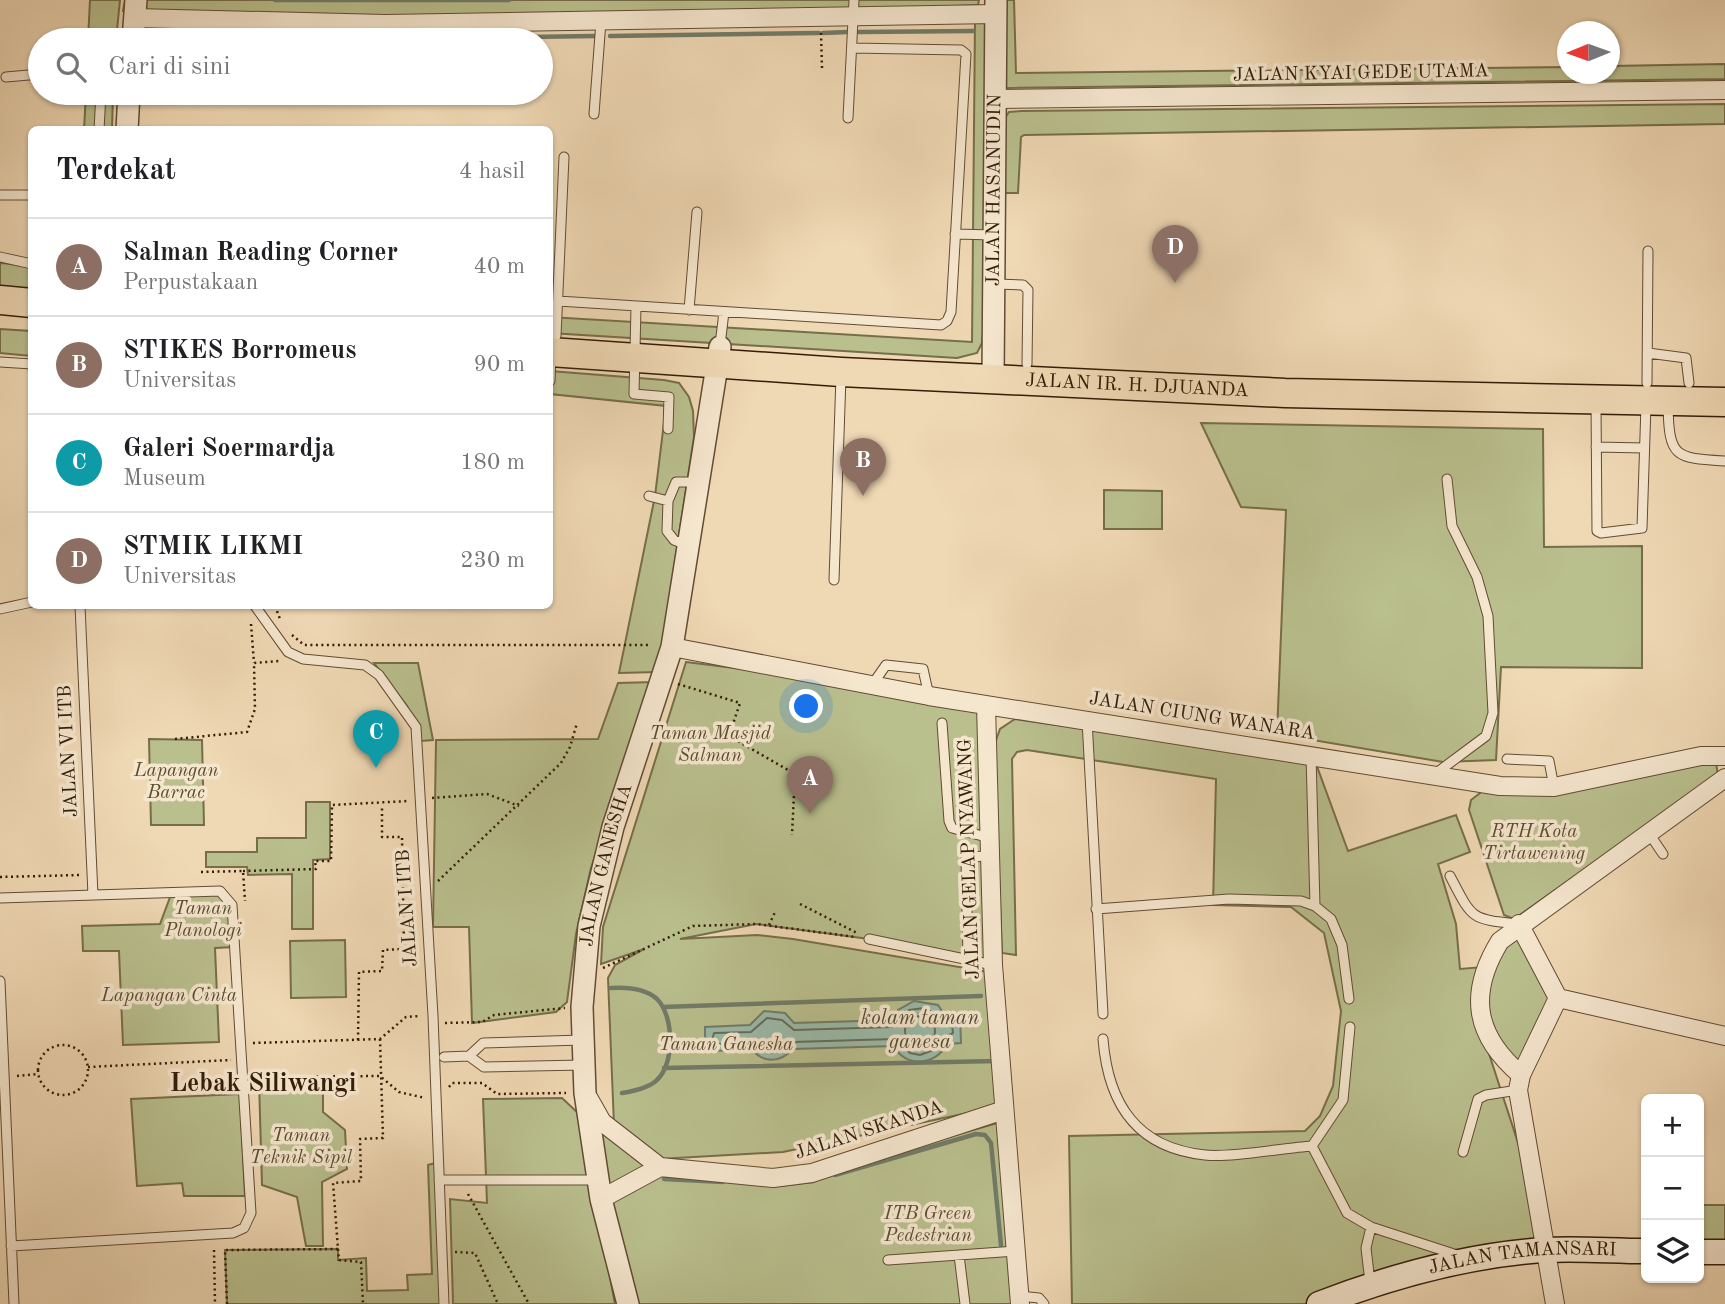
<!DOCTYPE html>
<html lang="id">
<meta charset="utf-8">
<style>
body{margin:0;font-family:"Old Standard TT",serif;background:#f2f2f2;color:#202124}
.controls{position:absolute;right:21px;bottom:21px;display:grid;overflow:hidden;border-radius:10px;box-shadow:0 2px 5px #0004}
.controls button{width:63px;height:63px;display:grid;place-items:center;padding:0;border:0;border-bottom:2px solid #e0e0e0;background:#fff;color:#202124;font:35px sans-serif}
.compass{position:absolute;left:1557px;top:21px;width:63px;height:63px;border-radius:50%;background:#fff;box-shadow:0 2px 5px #0004;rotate:269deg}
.you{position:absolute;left:807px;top:707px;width:24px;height:24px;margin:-18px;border:5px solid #fff;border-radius:50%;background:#1a73e8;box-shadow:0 0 0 10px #1a73e833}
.badge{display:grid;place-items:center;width:46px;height:46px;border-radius:50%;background:#7c3aed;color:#fff;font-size:23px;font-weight:700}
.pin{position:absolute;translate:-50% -58px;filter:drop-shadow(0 2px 4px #0008)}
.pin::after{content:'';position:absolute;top:37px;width:24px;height:21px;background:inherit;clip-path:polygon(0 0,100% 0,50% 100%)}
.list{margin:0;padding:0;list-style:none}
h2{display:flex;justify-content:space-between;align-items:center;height:91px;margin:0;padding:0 28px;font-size:30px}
h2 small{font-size:23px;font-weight:400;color:#757577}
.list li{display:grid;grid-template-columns:46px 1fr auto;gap:21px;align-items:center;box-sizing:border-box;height:98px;padding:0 28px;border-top:2px solid #e0e0e0}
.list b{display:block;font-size:26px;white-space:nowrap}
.list p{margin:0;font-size:23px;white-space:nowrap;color:#757577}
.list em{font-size:23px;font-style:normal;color:#757577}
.icon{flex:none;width:38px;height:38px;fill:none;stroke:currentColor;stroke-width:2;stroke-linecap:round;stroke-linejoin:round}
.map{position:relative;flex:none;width:1725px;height:1304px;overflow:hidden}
.search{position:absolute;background:#fff;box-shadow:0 2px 5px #0004;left:28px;top:28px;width:525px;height:77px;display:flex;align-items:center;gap:18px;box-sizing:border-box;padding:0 24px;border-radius:38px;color:#757577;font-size:26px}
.panel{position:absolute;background:#fff;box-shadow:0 2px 5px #0004;left:28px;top:126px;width:525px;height:483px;border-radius:10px}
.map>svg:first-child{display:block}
</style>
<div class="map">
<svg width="1725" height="1304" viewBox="0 0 1725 1304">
<rect width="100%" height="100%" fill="#efd8b4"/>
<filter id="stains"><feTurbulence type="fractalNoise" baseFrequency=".00286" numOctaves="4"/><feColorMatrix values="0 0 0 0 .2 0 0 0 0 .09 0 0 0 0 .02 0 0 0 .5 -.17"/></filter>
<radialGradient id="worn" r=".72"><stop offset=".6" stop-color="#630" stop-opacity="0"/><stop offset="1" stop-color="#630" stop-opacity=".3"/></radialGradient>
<!-- green -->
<path fill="#b9bf8d" stroke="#766e4a" stroke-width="2" d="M90,0h30l-4,40h-28z
M125,0h854l-1,5 -48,2 -542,10 -265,-6z
M999,0h15l2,73 551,-6 1,7h42v-8l115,-2v15l-719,9h-3z
M975,21h12l-4,312 -1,10 -5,10 -20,5 -407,-25v-16l422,25z
M86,93h27l-1,36 -28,1z
M1725,104v20l-701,11 -3,2 -3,56h-15l2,-75 4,-6 12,-1z
M0,263l31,2v26l-31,-3z
M0,329l31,2v25l-31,-3z
M550,371l114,9 15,3 10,14 4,14 1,26 -36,235 -39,1 36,-177 11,-90 -116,-12z
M1201,423l342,6 1,118 98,-1v122l-141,-1 -5,93 -53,2 -166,-28 9,-224 -45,-3z
M1104,490l58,1v38h-58z
M686,662l186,23 114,20 7,260 -124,-26 -113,-15 -76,15 77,-4 36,4 196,33 7,135 -213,45 -124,7 -45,-34 -6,-147 7,-13 29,-16 -43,15 2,-37z
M374,663h44l15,77 -12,1 -14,-35z
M654,682l-63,186 -15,66 -9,68 -11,10 -84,11 -3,-96h-36l3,-187 162,-1 20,-56z
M1015,719l300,42 33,90 108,-36 14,37 -32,12 18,60 4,45 23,-2 -5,53 72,221 -221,63h-257l-3,-168 236,-5 15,-15 13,-30 8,-75 -17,-78 -33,-26 -78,-2 3,-126 -189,-29 -10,2 -5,7 4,196 -14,-2 -8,-207 6,-17z
M149,739l53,1 2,85h-53z
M1710,761l6,2 2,12 -204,144 -10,-4 -35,-105 2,-10 13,-10z
M306,802h24v57l-17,1v69h-21v-55l-44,1 -1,-8h-41v-15h51v-14h49z
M220,891l12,14 3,42 -20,1 4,94 -96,3 -4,-94h-36l-1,-25 78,-2 12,-32z
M1517,930l37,64 -40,76 -29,-62 4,-44z
M345,940l1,57 -55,1 -1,-57z
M323,1079v33l22,18 2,39 -25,13 1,64h-17l-9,-49 -35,-12 -3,-104z
M240,1094l5,102h-61l-2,-13 -45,3 -6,-87z
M562,1098l17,16 36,190h-162l-3,-105 37,4 -4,-104z
M1001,1122l17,182h-380l-36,-104 58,-28 135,9z
M596,1124l55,38 -48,34z
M438,1162l6,142h-217l-2,-54 113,-1v11l28,-2 1,33 41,-1 -1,-15 25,-1 -4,-109z
M1699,1205h26v45h-26z"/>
<!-- water -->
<path fill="#9abaaa" stroke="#717b68" stroke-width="2" d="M914,1001l24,4 8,12h14l1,26 -14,1c-11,22 -42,24 -53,2l-101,3c-12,13 -28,15 -41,1l-47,1v-24l45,-2 14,-14 21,2 9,10 99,-3 5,-10z"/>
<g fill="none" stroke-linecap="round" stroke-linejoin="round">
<!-- shore -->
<path stroke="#666c58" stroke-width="2" d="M924,1008c13,4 15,15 28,17l1,8 -11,6 -9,11 -13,5 -10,-2 -16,-14 -101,3 -20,11 -21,-10 -37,1 -3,-3 2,-8 37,-1 16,-14 15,2 12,10 98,-3 17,-17z
M905 1031a15 15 0 1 1 30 0a15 15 0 1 1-30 0Z"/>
<!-- stream -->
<path stroke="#717b68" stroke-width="4.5" d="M275,0h234
M859,32l115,-1
M823,33l25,-1
M148,35l226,4 222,-3
M610,36l209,-3
M611,988c15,-1 34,0 46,11 17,17 18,64 0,81 -8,8 -24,11 -35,13
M663,1007l318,-11
M664,1068l332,-7
M835,1175l141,-41 9,1 6,8 10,102
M664,1179l59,3
M777,1185l36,-4"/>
<defs>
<path id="service" d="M6,77l34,-3
M594,114l7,-93
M848,118l6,-118
M99,130l2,-37
M0,195h32
M955,234l39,1
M0,257l32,7
M995,284l28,1 5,5 -1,74
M558,301l383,24 6,-4 4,-9 15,-258 -5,-4 -108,-2
M636,306l-2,88 35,3 -1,32
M689,310l8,-98
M556,336l8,-179
M720,345l4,-33
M1648,353l38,5 3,25
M0,362l32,2
M550,381l1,-27
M1647,383l1,-132
M1596,403l1,128 4,2 41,-5 4,-123
M1668,405c1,53 7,53 57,56
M1596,447l48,1
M649,496l19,5
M687,545l-13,-5 -7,-9 1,-30 8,-19h22
M834,580l7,-203
M80,606l13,289
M255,606l33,46 15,7 62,6 14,10 37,52 17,289 11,288
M0,609l32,-7
M872,685l14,-20 37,4 6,27
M1087,720l16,294
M942,723l7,98 3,7 38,10
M1311,755l4,151
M1507,759l42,2 5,26
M1435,774l51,-38 7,-23 -5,-97 -11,-39 -25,-51 -5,-47
M1648,832l15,22
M1450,876c23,44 20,43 69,48
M0,898l220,-7 12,14 19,308 -7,15 -11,5 -222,13
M1096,909l133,-10 72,2 14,5 16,13 11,26 7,54
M869,939l124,26
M968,959l-2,-101 26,-3
M0,981l14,323
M1103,1039c5,64 33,109 102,116 26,3 78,-7 107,-9l31,-46 7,-73
M469,1056l14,-13 99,-3
M444,1057l25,-1 15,11 99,-2
M1312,1146l35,67 24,14 86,28
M1463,1152l15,-53 8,-4 32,-5
M439,1180h159
M959,1255l6,49
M888,1260l128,-9
M1370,1282l-4,-34 5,-21
M1019,1296l20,2 5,6"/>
<path id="minor" d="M135,18l250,6 611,-10
M997,99l728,-9
M672,647l257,49 571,90 54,1 147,-31h24
M986,705l7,260 27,339
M1519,924l39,74
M1558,998l167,38
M1521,1075c-47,-40 -53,-82 -21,-134l225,-163
M589,1099l13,23 58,45 113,11 39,-5 192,-63
M601,1199l59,-32
M1555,1304l-37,-214 3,-15 37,-77"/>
<g id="tertiary">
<path d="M133,40l3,-40"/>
<path d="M127,130l2,-37"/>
<path id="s1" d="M993,379l3,-379"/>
<path id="s2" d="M628,1304l-27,-105 -16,-106 -3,-86 7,-81 24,-99 59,-180 48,-300"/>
</g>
<g id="secondary">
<path d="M1699,1252h26"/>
<path id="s3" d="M1319,1304c70,-27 150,-49 225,-54 34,-2 68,1 102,1"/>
</g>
<g id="primary">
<path d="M0,300l32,3"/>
<path id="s4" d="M550,352l291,20 444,21 440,9"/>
</g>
</defs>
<!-- service casing -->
<use href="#service" stroke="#624c32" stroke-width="11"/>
<!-- minor casing -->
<use href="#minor" stroke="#624c32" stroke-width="20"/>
<!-- tertiary casing -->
<use href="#tertiary" stroke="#624c32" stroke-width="24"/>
<!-- secondary casing -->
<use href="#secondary" stroke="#331d06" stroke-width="27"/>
<!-- primary casing -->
<use href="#primary" stroke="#331d06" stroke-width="31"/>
<!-- path -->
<path stroke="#331d06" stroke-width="2.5" stroke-dasharray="2 3.5" stroke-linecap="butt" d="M821,33l1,35
M275,606l5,13
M251,624l3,39
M292,635l12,10h344
M678,684l62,19 -11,33 66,38 -3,61
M175,739l72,-7 8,-23 -1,-46 25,-2
M432,798l55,-4 32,12
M243,871l73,-2 -1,-8h16l1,-56 76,-4
M201,872l42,-1 2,30
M0,877l81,-2
M438,881l123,-118 9,-16 7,-24
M800,904l57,29
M769,925l7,-15
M603,968l90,-42 63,-2 100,13
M445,1023l37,-1 12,-7 71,-7
M358,1040l1,-68 23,-1 1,-21 21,-1 -2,-112h-20v-32
M253,1043l127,-4 26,-22 14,-1
M38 1070a25 25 0 1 1 50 0a25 25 0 1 1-50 0Z
M88,1067l143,-7
M17,1076l22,-2
M256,1077l124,-1 19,16 26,6
M449,1087l3,-4h30l15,11 69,-1
M468,1194l61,110
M338,1249l1,11 22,2 2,41 3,1
M214,1250l1,54
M455,1252l20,1 23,51
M227,1304l-2,-54 113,-1 -5,-66 28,-2 -1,-42 23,-1 -3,-99"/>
<!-- service -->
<use href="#service" stroke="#f5e6ce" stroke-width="9"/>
<!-- minor -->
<use href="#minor" stroke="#f5e6ce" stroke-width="18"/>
<!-- tertiary -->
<use href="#tertiary" stroke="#f5e6ce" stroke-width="21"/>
<!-- secondary -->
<use href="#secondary" stroke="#f5e6ce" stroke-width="24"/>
<!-- primary -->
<use href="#primary" stroke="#efd8b4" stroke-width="28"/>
</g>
<g text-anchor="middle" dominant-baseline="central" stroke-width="7" stroke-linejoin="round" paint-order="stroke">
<!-- street labels -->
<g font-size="19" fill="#331d06" stroke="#f5e6ce">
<text transform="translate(1361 74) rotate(-1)">JALAN KYAI GEDE UTAMA</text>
<text stroke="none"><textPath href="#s1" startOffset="189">JALAN HASANUDIN</textPath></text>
<text stroke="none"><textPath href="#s4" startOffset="588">JALAN IR. H. DJUANDA</textPath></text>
<text transform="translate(1202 717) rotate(9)">JALAN CIUNG WANARA</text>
<text transform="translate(69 751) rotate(-93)">JALAN VI ITB</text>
<text transform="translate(970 859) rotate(-92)">JALAN GELAP NYAWANG</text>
<text stroke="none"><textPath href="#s2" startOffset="446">JALAN GANESHA</textPath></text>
<text transform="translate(408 908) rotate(-94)">JALAN I ITB</text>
<text transform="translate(869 1131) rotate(-18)">JALAN SKANDA</text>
<text stroke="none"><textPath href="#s3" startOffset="210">JALAN TAMANSARI</textPath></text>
</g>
<!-- park labels -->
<g font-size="19" font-style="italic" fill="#5b4e2e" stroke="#f5e6ce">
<text x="710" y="734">Taman Masjid<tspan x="710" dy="22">Salman</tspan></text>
<text x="176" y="771">Lapangan<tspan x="176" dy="22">Barrac</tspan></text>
<text x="1534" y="832">RTH Kota<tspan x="1534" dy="22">Tirtawening</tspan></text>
<text x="203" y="909">Taman<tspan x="203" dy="22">Planologi</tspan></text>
<text x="169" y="996">Lapangan Cinta</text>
<text x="726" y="1045">Taman Ganesha</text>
<text x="301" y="1136">Taman<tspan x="301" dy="22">Teknik Sipil</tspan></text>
<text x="928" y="1214">ITB Green<tspan x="928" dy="22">Pedestrian</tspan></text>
</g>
<!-- water labels -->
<g font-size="21" font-style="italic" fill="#524c37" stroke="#f5e6ce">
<text x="920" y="1018">kolam taman<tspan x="920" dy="24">ganesa</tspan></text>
</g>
<!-- district labels -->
<g font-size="26" font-weight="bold" fill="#331d06" stroke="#f5e6ce">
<text x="263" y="1084">Lebak Siliwangi</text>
</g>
</g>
<rect width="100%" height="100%" filter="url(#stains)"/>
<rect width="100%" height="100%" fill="url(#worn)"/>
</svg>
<div class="controls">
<button>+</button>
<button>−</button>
<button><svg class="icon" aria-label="layers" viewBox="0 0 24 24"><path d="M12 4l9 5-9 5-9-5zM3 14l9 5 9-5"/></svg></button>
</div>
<svg class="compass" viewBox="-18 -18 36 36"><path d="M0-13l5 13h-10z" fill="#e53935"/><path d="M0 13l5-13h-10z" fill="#757577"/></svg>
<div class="you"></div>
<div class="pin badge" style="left:810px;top:814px;background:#8d6e63">A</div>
<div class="pin badge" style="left:863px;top:496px;background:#8d6e63">B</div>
<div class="pin badge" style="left:376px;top:768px;background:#0f9aa8">C</div>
<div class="pin badge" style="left:1175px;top:283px;background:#8d6e63">D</div>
<div class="search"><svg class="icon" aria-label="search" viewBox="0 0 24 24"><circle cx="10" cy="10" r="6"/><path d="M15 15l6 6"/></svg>Cari di sini</div>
<section class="panel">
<h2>Terdekat<small>4 hasil</small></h2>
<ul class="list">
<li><span class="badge" style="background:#8d6e63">A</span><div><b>Salman Reading Corner</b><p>Perpustakaan</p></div><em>40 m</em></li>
<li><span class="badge" style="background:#8d6e63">B</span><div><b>STIKES Borromeus</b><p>Universitas</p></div><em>90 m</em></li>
<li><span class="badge" style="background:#0f9aa8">C</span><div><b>Galeri Soermardja</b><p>Museum</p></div><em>180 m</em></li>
<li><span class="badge" style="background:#8d6e63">D</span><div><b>STMIK LIKMI</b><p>Universitas</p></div><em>230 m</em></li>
</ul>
</section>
</div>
